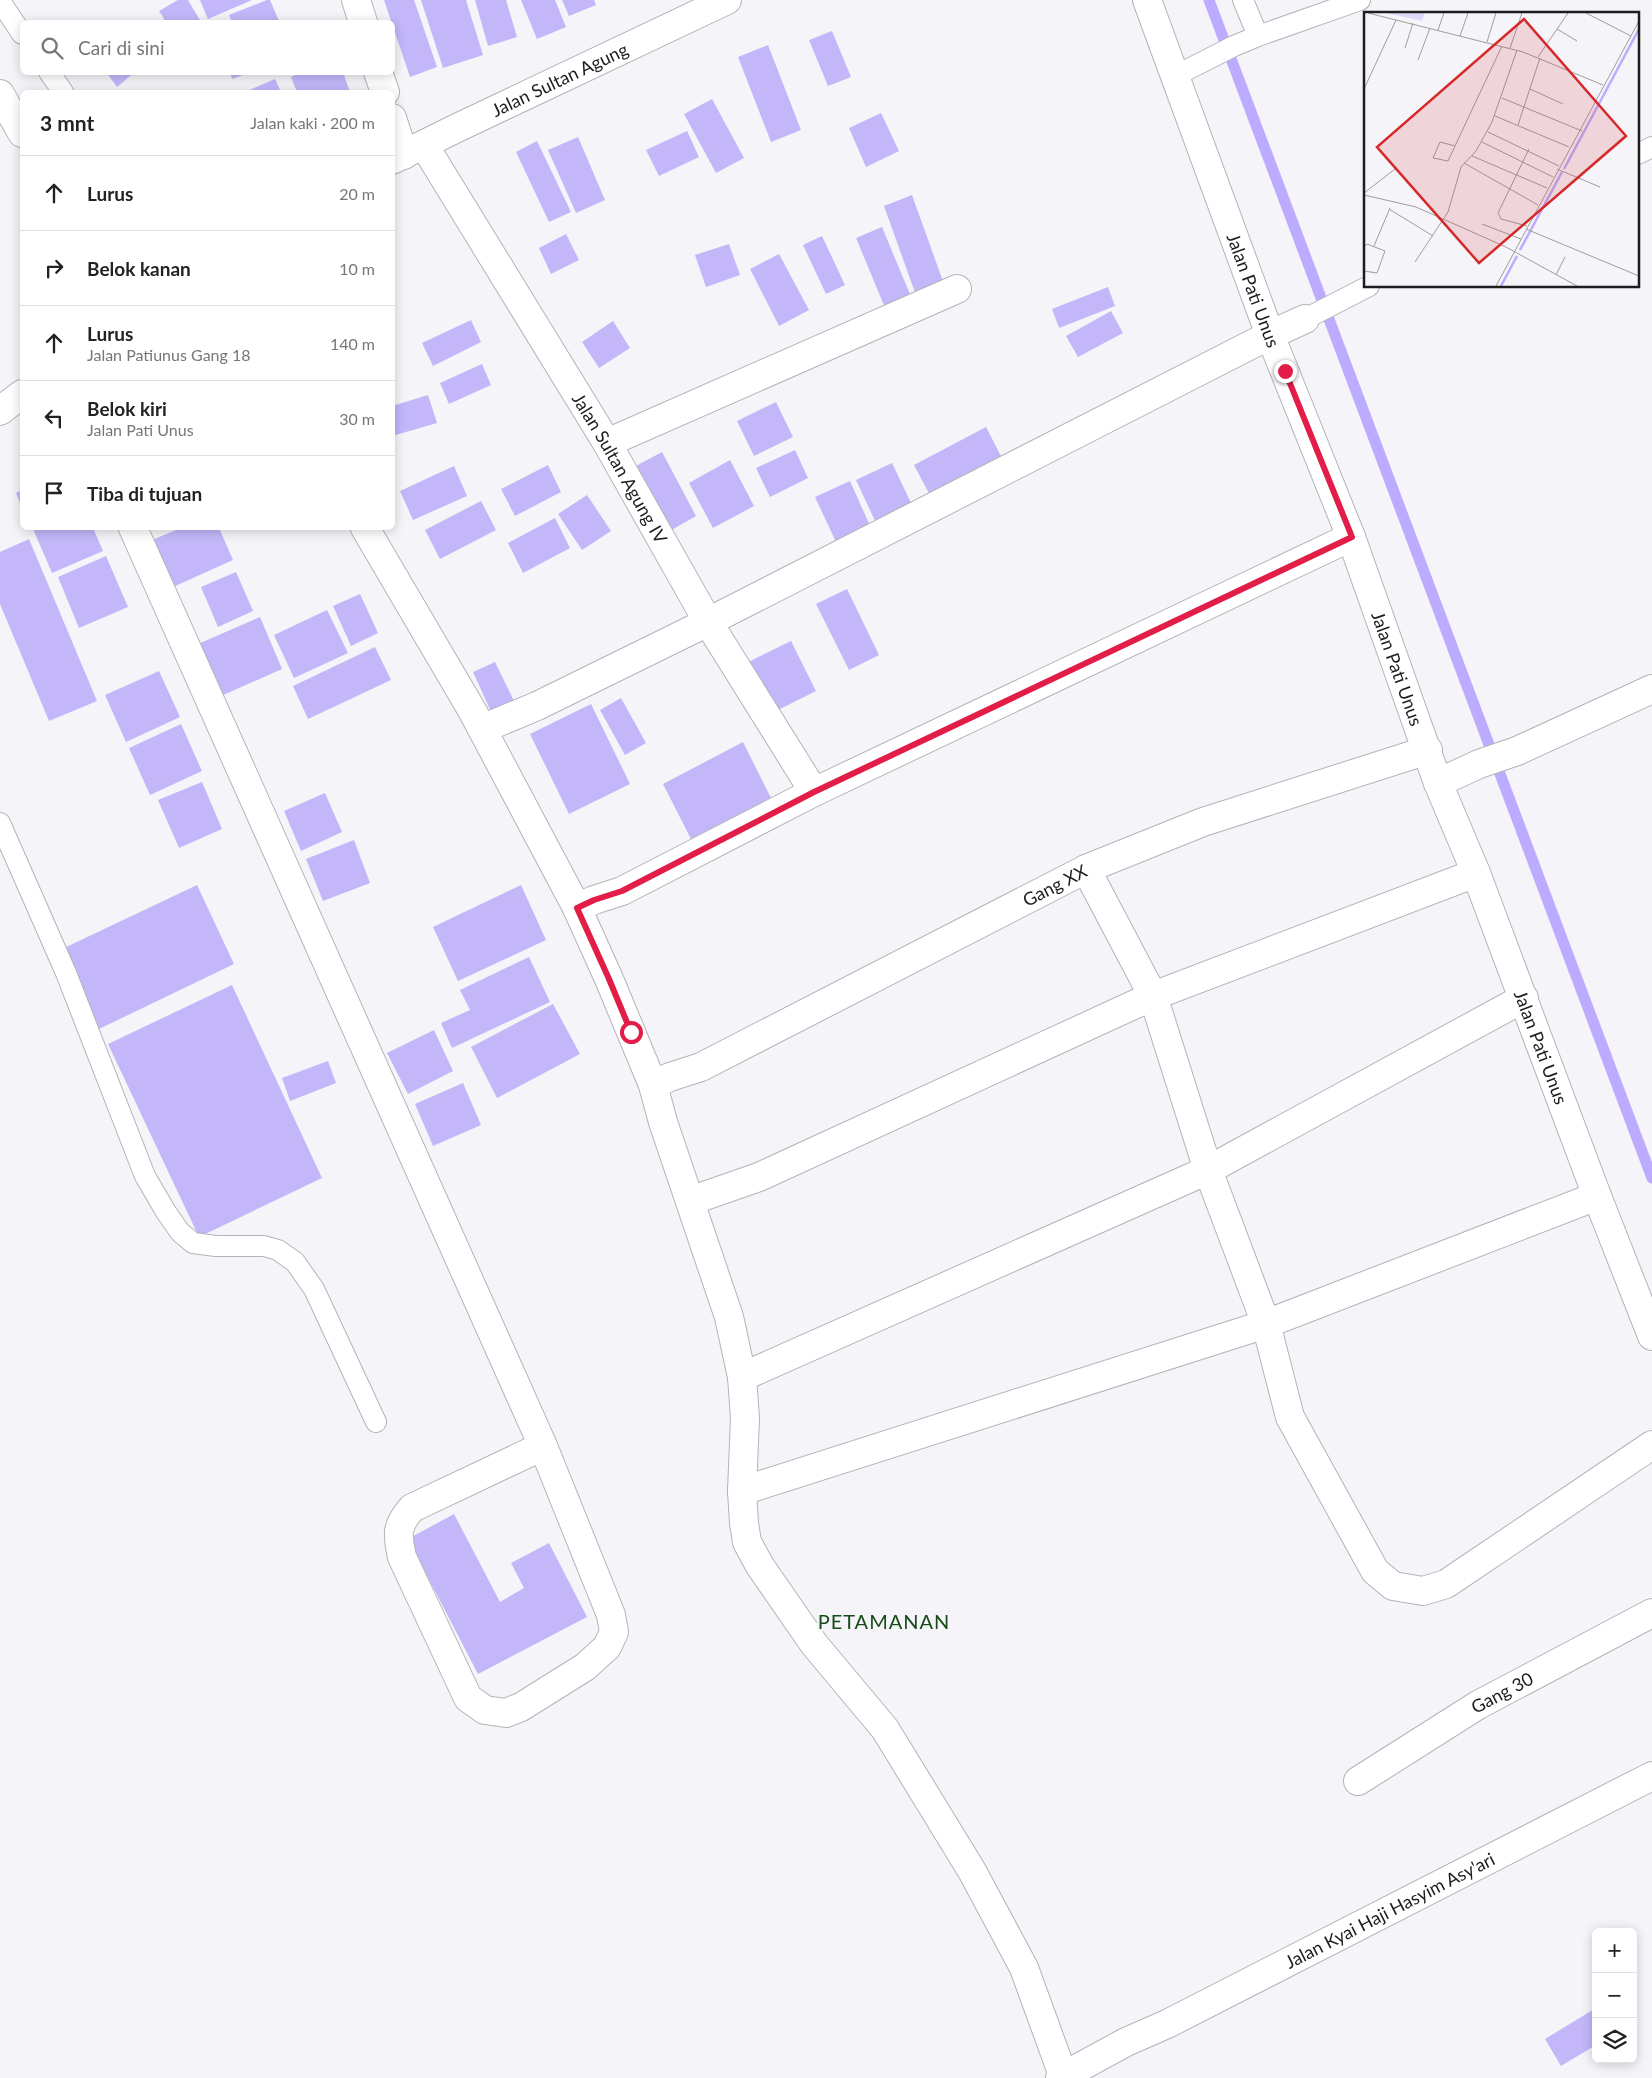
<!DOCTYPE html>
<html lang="id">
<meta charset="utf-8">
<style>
body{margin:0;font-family:Lato,sans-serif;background:#f6f6f6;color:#222}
.controls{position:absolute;right:15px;bottom:15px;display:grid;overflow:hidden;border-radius:8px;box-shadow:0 2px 12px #0003}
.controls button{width:45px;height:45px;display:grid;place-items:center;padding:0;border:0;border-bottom:1px solid #e0e0e0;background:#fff;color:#222;font:25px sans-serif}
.stop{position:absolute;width:15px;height:15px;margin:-11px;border:4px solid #e11d48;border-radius:50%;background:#fff}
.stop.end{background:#e11d48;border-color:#fff;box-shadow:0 1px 5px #0008}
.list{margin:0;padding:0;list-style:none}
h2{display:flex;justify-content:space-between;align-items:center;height:65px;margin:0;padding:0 20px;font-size:21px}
h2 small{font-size:16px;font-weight:400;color:#767676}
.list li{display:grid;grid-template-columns:32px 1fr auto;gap:15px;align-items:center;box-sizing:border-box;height:75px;padding:0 20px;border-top:1px solid #e0e0e0}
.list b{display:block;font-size:19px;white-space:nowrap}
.list p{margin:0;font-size:16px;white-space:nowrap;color:#767676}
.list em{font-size:16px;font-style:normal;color:#767676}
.icon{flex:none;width:28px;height:28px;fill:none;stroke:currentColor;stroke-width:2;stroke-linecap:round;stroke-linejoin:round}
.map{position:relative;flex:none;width:1652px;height:2078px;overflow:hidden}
.search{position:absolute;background:#fff;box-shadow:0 2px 12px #0003;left:20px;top:20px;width:375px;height:55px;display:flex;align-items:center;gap:12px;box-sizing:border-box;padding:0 18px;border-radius:8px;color:#767676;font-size:19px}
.panel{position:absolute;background:#fff;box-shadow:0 2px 12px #0003;left:20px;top:90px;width:375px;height:440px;border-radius:8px}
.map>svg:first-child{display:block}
</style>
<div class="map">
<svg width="1652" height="2078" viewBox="0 0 1652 2078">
<rect width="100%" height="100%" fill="#f4f4f9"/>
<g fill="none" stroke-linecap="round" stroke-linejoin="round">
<!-- stream -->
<path stroke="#bcabff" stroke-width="11" d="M1209,0l443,1178"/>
</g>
<!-- building -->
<path fill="#c3b7fa" d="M178,0h10l13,22h-35l-7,-11z
M200,0h52l-44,19z
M267,0h3l9,21 -47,1 -3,-7z
M384,0h30l23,67 -27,10z
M421,0h45l17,55 -40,13z
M475,0h31l11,37 -29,9z
M521,0h34l11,27 -29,12z
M562,0h32l2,5 -27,11z
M832,31l19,46 -23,9 -19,-46z
M768,45l33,85 -30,12 -33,-85z
M106,72h29l-18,15z
M230,72h19v1l-17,6z
M302,72h41l7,20h-53l-6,-15z
M275,79l6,13h-34v-1z
M712,99l32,59 -28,15 -32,-59z
M881,113l18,38 -33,16 -17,-39z
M687,131l12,26 -40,19 -13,-26z
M578,137l27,63 -29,13 -28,-63z
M537,141l34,71 -22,10 -33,-70z
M912,195l33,92 -28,11 -33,-92z
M882,227l30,72 -26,11 -30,-72z
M566,234l13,26 -28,14 -12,-26z
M822,236l23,49 -19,9 -23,-49z
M729,244l11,31 -34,12 -11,-32z
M779,254l30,56 -30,16 -29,-57z
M1108,287l7,19 -56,22 -7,-19z
M1111,311l12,22 -45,24 -12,-21z
M471,320l10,22 -48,24 -11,-23z
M613,321l17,27 -31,20 -17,-26z
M482,364l9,21 -42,19 -9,-21z
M428,395l9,28 -45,13v-30z
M776,402l17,35 -39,19 -17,-35z
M986,427l17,33 -71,39 -18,-34z
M795,450l13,28 -38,19 -14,-29z
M662,452l34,64 -28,16 -34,-65z
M730,460l24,46 -41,22 -24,-45z
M892,463l20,42 -36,18 -20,-43z
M548,465l13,27 -46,24 -14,-27z
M454,466l13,30 -54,24 -13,-29z
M850,481l21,47 -34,16 -22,-47z
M22,490v18l-6,-15z
M587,495l24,36 -29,19 -24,-36z
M481,501l15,29 -56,29 -15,-29z
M555,518l15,30 -47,25 -15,-30z
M38,528h55l10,23 -51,22 -19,-44z
M181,528h38l14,32 -60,27 -21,-47z
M29,539l68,162 -48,20 -49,-117v-52z
M106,556l22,51 -49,21 -21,-51z
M236,572l17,39 -35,16 -17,-40z
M847,589l32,66 -30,15 -33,-66z
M360,594l18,39 -27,13 -18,-40z
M327,610l21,43 -54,25 -20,-43z
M260,617l22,52 -61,27 -23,-52z
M791,641l25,50 -48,24 -24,-51z
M375,647l16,33 -83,39 -15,-33z
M495,662l20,41 -23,11 -19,-42z
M159,671l21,46 -54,25 -21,-47z
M621,698l25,45 -21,12 -25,-45z
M591,704l39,80 -61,30 -39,-80z
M181,724l21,47 -52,24 -21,-47z
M743,742l28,56 -80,41 -28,-55z
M202,782l20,47 -43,19 -21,-48z
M325,793l17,39 -41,19 -17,-40z
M354,840l16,43 -47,18 -17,-42z
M197,885l37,79 -135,65 -37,-80z
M521,885l25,55 -88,41 -25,-54z
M529,957l21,45 -98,46 -11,-25 29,-13 -10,-20z
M232,985l90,193 -123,59 -91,-193z
M553,1004l27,50 -83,44 -26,-51z
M434,1030l19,41 -45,23 -21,-41z
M328,1061l8,22 -46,18 -8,-23z
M463,1083l18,42 -48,21 -18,-42z
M454,1514l46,88 24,-14 -13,-25 38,-20 38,74 -109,57 -70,-135z
M1596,2008v37l-35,21 -16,-27z"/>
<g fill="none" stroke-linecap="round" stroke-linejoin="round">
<defs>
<path id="service" d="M0,1l22,33
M1258,36l102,-36
M49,72l14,20
M1175,76l59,-30 24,-10 -15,-36
M1638,154l14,-7
M1305,319l64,-33
M0,823l66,150 79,203 21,36 14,20 13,11 23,3h48l14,4 17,12 19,27 62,133"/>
<g id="minor">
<path d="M356,0l7,22"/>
<path d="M378,72l7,20"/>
<path d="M0,94l22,39"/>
<path d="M392,118l12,37"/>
<path id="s1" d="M424,145l183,298 101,179 106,170"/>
<path d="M607,443l350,-154"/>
<path d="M133,528l410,918 68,169 3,17 -7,15 -22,20 -64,40 -15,6 -21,-3 -17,-12 -66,-141c-5,-23 -6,-31 10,-49l131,-62"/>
<path d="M365,528l108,184 104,196 32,71 44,106 10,37 66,195 13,60 3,41 -3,73 2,32 3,19 13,24 54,78 71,85 87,142 52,97 40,110"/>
<path d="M482,729l55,-23 171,-84 562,-287 35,-16"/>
<path d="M1438,783l41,-19 38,-13 135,-62"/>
<path d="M1086,869l67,127 55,174 58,154 24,93 85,154 18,15 30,5 23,-7 206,-139"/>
<path d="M577,908l17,-8 28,-9 192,-99 537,-255"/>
<path id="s2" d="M653,1085l17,-8 31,-10 385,-198 117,-47 225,-72"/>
<path d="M690,1201l69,-24 394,-181 323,-123"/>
<path d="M742,1377l466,-207 316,-172"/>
<path d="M742,1491l524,-167 331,-128"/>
<path id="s3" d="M1358,1781l120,-76 174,-92"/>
</g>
<g id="secondary">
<path id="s4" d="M1147,0l123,335 81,202 87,246 38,90 121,323 55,140"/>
<path id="s5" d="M392,160l65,-32 270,-128"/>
<path d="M0,411l22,-17"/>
</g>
<g id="trunk">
<path id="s6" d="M1060,2078l66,-36 41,-18 485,-248"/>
</g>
</defs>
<!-- service casing -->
<use href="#service" stroke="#b4b3b8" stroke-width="22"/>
<!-- minor casing -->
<use href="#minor" stroke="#b4b3b8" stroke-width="30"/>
<!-- secondary casing -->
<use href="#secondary" stroke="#b4b3b8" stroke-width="30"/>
<!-- trunk casing -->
<use href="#trunk" stroke="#b4b3b8" stroke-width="30"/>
<!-- service -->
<use href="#service" stroke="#fff" stroke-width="20"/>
<!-- minor -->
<use href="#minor" stroke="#fff" stroke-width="28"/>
<!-- secondary -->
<use href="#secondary" stroke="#fff" stroke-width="28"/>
<!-- trunk -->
<use href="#trunk" stroke="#fff" stroke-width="28"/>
</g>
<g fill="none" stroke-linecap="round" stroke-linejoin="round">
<!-- route -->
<path stroke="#e11d48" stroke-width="6" d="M631,1032l-22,-53 -32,-71 17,-8 28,-9 192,-99 538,-255 -67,-166"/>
</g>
<g text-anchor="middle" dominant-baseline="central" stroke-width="5" stroke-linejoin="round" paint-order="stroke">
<!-- street labels -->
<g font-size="18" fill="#1d1d1e" stroke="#f4f4f9">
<text stroke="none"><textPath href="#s5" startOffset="186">Jalan Sultan Agung</textPath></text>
<text stroke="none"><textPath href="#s4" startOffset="309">Jalan Pati Unus</textPath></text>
<text stroke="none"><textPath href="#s1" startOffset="378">Jalan Sultan Agung IV</textPath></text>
<text stroke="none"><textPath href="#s4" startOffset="714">Jalan Pati Unus</textPath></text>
<text stroke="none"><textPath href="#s2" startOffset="449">Gang XX</textPath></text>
<text stroke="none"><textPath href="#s4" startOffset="1119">Jalan Pati Unus</textPath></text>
<text stroke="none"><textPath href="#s3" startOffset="169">Gang 30</textPath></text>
<text stroke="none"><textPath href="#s6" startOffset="370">Jalan Kyai Haji Hasyim Asy'ari</textPath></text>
</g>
<!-- quarter labels -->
<g font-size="20" letter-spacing="1" fill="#174b16" stroke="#f4f4f9">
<text x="884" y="1621">PETAMANAN</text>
</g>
</g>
<!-- overview -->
<g transform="translate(1364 12)">
<rect width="275" height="275" fill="#f4f4f9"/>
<path d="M22,1h39l-3,8z" fill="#ded8fa"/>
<path fill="none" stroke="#bcabff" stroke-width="2.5" d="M200,157l75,-140M156,238l42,-78M137,274l16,-30"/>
<path fill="none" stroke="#9e9ea1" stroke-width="1" d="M4,1l155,39 80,33M222,1l45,23M193,17l20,12M74,18l6,-17M96,24l8,-23M123,30l9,-29M41,36l8,-25M146,36l12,-35M174,45l30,-44M54,48l12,-32M0,77l32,-69M166,77l33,15M138,86l80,33M131,104l74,31M154,113l22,-67M124,120l71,34M118,130l71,35M91,134l-15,-4 -7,16 15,3 7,-15 47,-100M108,144l75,32M100,151l74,42M193,157l43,18M0,181l31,-24M0,183l52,12 90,40 71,39M25,197l44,27M118,212l39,15M163,214l-26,-7 -3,-6 31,-64M162,217l113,47M10,234l16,-38M0,235l3,-3 18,7 -8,22 -13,-2M51,250l33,-50 13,-45 15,-16 16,-29 25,-72M192,263l9,-18M132,274l143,-265"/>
<path fill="#d62828" fill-opacity="0.15" stroke="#d62828" stroke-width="2.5" d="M160,7l102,117 -147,127 -102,-116z"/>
<rect width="275" height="275" fill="none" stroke="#1d1d1e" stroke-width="2.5"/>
</g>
</svg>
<div class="controls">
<button>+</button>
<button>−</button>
<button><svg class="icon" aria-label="layers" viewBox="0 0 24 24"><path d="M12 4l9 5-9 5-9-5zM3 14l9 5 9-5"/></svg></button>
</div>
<div class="stop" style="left:631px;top:1032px"></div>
<div class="stop end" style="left:1285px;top:371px"></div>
<div class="search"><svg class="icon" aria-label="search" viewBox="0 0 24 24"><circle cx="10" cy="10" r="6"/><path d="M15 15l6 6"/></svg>Cari di sini</div>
<section class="panel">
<h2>3 mnt<small>Jalan kaki · 200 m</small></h2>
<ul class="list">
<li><svg class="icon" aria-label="ahead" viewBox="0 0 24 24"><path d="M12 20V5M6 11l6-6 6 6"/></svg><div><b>Lurus</b></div><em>20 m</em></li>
<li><svg class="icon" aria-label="right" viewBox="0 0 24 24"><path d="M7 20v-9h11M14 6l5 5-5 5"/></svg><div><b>Belok kanan</b></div><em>10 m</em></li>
<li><svg class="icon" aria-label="ahead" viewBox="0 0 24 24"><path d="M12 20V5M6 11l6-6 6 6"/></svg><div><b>Lurus</b><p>Jalan Patiunus Gang 18</p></div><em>140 m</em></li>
<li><svg class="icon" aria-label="left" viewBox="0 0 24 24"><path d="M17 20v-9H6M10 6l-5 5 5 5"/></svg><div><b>Belok kiri</b><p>Jalan Pati Unus</p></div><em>30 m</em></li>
<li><svg class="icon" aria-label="arrive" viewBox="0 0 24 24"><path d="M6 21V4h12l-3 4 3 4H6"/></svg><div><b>Tiba di tujuan</b></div></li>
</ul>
</section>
</div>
